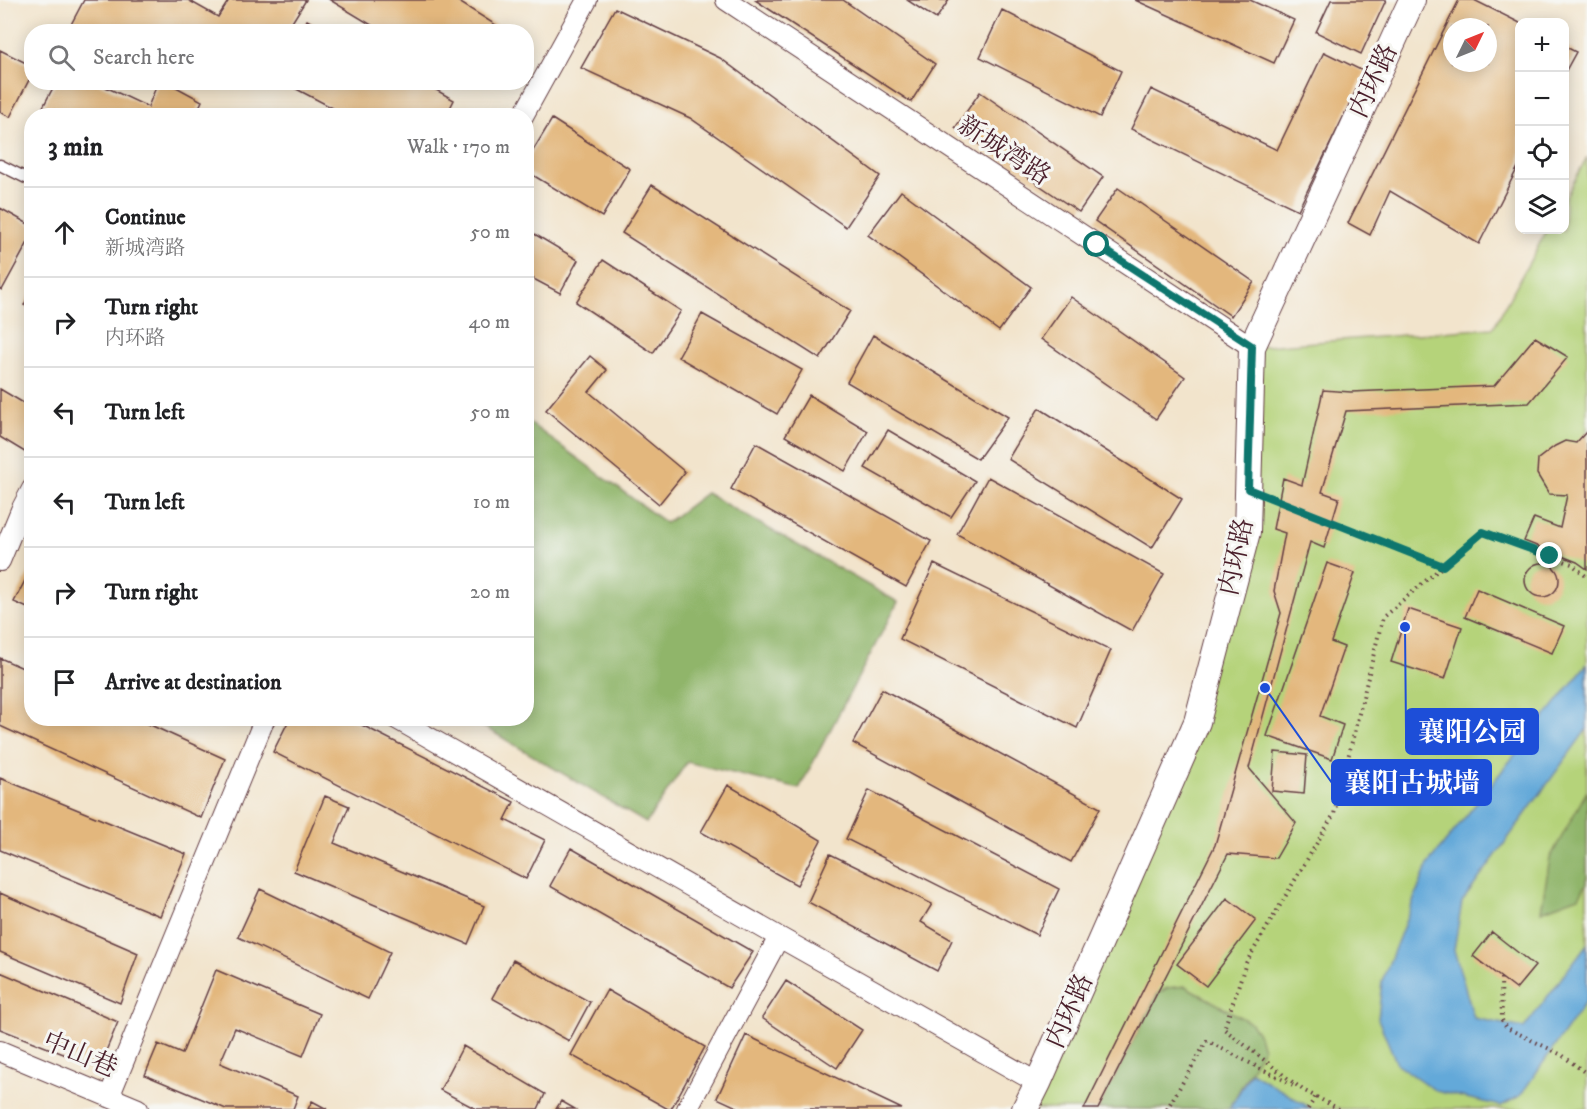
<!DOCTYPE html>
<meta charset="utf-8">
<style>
body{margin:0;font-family:"IM FELL DW Pica","Noto Serif SC",serif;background:#f2f2f2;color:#202124}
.controls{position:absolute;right:18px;top:18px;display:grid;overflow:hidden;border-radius:12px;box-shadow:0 3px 15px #0003}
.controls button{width:54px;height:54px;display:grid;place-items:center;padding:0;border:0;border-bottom:2px solid #e0e0e0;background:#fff;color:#202124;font:30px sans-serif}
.compass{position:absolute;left:1443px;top:18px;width:54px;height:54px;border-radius:50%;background:#fff;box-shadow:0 3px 15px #0003;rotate:47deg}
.stop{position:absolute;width:18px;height:18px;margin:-14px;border:4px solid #0f766e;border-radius:50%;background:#fff}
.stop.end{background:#0f766e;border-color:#fff;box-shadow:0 2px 6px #0008}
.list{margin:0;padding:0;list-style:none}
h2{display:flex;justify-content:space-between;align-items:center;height:78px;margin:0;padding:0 24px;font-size:26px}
h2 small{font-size:20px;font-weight:400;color:#757577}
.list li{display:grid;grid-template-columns:39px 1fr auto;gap:18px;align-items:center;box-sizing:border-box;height:90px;padding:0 24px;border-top:2px solid #e0e0e0}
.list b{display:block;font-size:22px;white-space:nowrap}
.list p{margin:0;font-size:20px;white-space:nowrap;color:#757577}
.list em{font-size:20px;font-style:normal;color:#757577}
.icon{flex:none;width:33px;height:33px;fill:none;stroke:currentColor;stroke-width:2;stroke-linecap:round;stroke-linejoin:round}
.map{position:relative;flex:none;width:1587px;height:1109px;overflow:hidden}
.search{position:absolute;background:#fff;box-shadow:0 3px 15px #0003;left:24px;top:24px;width:510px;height:66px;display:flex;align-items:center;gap:15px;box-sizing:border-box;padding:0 21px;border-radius:24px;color:#757577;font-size:22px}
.panel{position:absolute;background:#fff;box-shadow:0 3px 15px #0003;left:24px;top:108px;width:510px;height:618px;border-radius:24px}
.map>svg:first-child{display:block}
</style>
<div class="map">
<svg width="1587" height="1109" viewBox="0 0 1587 1109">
<rect width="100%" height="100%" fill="#f6f6f2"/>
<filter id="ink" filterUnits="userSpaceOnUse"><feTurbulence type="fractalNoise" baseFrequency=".0167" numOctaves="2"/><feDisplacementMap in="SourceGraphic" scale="12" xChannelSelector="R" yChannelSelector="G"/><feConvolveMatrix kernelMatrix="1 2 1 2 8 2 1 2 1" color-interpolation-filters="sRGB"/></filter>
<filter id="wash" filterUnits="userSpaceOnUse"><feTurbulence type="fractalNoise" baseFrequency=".008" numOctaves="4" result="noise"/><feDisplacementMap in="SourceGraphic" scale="24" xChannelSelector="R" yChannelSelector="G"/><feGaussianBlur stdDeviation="1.35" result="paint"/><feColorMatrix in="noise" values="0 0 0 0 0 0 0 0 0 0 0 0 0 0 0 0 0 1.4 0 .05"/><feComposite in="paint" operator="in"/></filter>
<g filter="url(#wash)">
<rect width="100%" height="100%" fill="#f2e4cc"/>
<!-- green -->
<path fill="#b5d37a" stroke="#807952" stroke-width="1.5" d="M1587,157v952h-275l-61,-36 -22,36h-204l172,-387 50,-190 5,-185 241,-19 54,-98h17l1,-32z"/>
<!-- forest -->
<path fill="#90b56a" stroke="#6d6a4a" stroke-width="1.5" d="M527,421l139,102 40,-30 192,109 -99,187 -112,-27 -41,61 -175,-104 55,-1z
M1587,791v92l-8,14 -38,14 9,-53z
M1185,986l66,37 7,10 5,15 -34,61h-131l59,-115 10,-6z"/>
<!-- water -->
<path fill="#63a9d9" stroke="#566482" stroke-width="1.5" d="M1587,664v65l-125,173 -8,48 20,68 50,10 63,-84v56l-67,96 -19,10 -65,-15 -39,-27 -19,-45 4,-38 46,-117z
M1251,1072l61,37h-83z"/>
<g id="blocks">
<!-- building -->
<path fill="#e3b77d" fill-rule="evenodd" d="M84,0h104l30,17 11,-17h77l-20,32h-219z
M330,0h126l43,27 -3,5h-113z
M755,0h88l92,64 -24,38z
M907,0h42l-13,19z
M1135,0h115l44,20 -20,43z
M1331,0h55l-25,54 -45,-22z
M1459,0h15l46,23v140l-41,81 -89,-53 -20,44 -22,-12zM1452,27h36v36h-36z
M615,8l105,50 160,118 -34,51 -156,-109 -109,-50z
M1002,10l119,61 -21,46 -120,-60z
M307,20l20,12h-26z
M1564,46l12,6 -12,22z
M0,50l32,16v8l-22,43 -10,-5z
M1324,52l41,20 -67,138 -167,-81 20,-40 126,61z
M56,82h39l53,25 10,-25h9l35,19 -7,15h-131l-21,-9z
M283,82h139l32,18 -8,16h-98z
M980,92l123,85 -24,35 -124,-84z
M552,119l78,50 -28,48 -76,-46v-9z
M652,185l198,126 -30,48 -198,-126z
M1118,188l136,94 -23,34 -136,-95z
M901,191l130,96 -32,44 -131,-96z
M0,208l32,18v9l-30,55 -2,-1z
M526,229l52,31 -18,33 -34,-18z
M603,260l78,51 -28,42 -77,-51z
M32,290v18l-8,-3z
M1071,297l114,80 -29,42 -115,-80z
M702,314l100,56 -25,44 -99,-57z
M873,335l135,82 -30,42 -131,-77z
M1535,337l33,20 -39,46 -183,8 -24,81 17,6 -15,50 -14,-6 -61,226 47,55 -20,35 -48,-4 -130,255h-14l131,-264 66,-232 -7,-22 11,-58 -12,-4 10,-51 19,7 21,-95 28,2 143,-6z
M590,356l17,14 -18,22 96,80 -26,32 -113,-94z
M0,389l32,19v41l-4,5 -28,-17z
M809,395l59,36 -23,40 -60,-35z
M1039,408l143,91 -30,49 -144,-89z
M888,430l87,51 -24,36 -86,-49z
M1587,431v138l-10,-7 -53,-21 10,-23 26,10 7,-33 -18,-1 -12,-20 1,-15 17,-13 10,-5 11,2z
M756,443l175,98 -25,46 -175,-98z
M988,477l176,97 -32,57 -175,-97z
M1525 580a17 17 0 1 1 34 0a17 17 0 1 1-34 0Z
M1327,563l28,10 -24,69 13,5 -24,69 23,9 -11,34 -65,-23z
M934,564l177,86 -34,78 -177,-89z
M32,567v43l-18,-8z
M1477,589l87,37 -12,27 -87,-36z
M1408,609l54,18 -17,52 -54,-17z
M0,658l32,14v46h103l90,41 -24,59 -201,-92z
M882,689l218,119 -29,54 -218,-119z
M290,718h58l166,84 -9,18 40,20 -19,39 -253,-127z
M1275,752l32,3 -3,39 -32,-3z
M0,778l186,76 -26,62 -160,-66z
M728,785l93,55 -24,45 -96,-53z
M869,790l190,99 -22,46 -191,-96z
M325,796l24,10 -15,37 150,63 -16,38 -174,-73z
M571,848l182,104 -24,36 -179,-102z
M830,854l102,50 -11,18 31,18 -15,31 -129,-69z
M260,889l130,63 -22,47 -130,-62z
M0,893l138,60 -18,50 -120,-51z
M1227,898l29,22 -50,66 -29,-22z
M1492,932l43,34 -19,23 -43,-33z
M513,960l77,42 -21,39 -77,-43z
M216,970l104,44 -17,42 -68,-28 -15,35 78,33 -5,13h-67l-81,-34 13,-31 24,10z
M0,972l118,50 -19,46 -99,-39z
M786,981l76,49 -25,38 -75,-50z
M607,990l98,57 -34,62h-3l-97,-54z
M746,1035l156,74h-161l-24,-11z
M463,1046l82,48 -7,15h-62l-36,-19z
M312,1101l15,8h-19z
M561,1101l14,8h-19z"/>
</g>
</g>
<g filter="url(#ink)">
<use href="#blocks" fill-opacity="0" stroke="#633d43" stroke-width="1.5"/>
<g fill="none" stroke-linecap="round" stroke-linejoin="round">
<defs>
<path id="service" d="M0,165l32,16"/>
<path id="minor" d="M726,0l526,347
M523,116l64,-116
M0,561l21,-51 11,-21
M395,718l384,219
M0,1051l138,58
M109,1097l156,-379
M687,1109l92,-172 259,146"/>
<path id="tertiary" d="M1025,1109l13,-26 159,-361 50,-190 5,-185 160,-347"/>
</defs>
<!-- service casing -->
<use href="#service" stroke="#633d43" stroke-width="13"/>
<!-- minor casing -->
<use href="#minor" stroke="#633d43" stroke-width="22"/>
<!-- tertiary casing -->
<use href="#tertiary" stroke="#633d43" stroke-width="28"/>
<!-- path -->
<path stroke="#633d43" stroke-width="4" stroke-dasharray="1.5 4.5" stroke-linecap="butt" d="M1274,499l169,67
M1501,978l1,42 5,8 55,27 25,19
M1167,1109l40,-68 86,44
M1308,1109l8,-13
M1339,1109l-36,-19 -79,-61 22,-66 88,-149 49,-197 100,-85 89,32 15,13"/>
<!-- service -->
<use href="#service" stroke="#fff" stroke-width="10"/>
<!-- minor -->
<use href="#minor" stroke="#fff" stroke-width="20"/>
<!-- tertiary -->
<use href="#tertiary" stroke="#fff" stroke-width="26"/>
</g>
</g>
<g fill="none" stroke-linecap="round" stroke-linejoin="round" filter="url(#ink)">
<!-- route -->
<path stroke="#0f766e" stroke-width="8" d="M1097,245l155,101 -4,143 195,77 40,-34 67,24"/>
</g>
<g text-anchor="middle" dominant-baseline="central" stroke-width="6" stroke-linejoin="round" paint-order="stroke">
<!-- street labels -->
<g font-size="26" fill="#4a1f2b" stroke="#f6f6f2">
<text transform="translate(1374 81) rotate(-65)">内环路</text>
<text transform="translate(1004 151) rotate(33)">新城湾路</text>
<text transform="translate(1237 557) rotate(-78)">内环路</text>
<text transform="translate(1070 1011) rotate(-66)">内环路</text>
<text transform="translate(80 1055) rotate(23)">中山巷</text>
</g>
</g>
<!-- callouts -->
<path fill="none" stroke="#1d4ed8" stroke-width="2" d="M1405 627L1406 731M1265 688L1332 783"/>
<g fill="#1d4ed8" stroke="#f6f6f2" stroke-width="2">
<circle cx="1405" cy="627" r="6"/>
<circle cx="1265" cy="688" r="6"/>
</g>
<g fill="#1d4ed8" stroke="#1d4ed8" stroke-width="2">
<rect x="1406" y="709" width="132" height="45" rx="6"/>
<rect x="1332" y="760" width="159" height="45" rx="6"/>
</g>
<g font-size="27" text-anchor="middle" font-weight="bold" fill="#fff">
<text x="1472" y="741">襄阳公园</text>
<text x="1412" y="792">襄阳古城墙</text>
</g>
</svg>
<div class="controls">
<button>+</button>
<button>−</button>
<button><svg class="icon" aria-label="locate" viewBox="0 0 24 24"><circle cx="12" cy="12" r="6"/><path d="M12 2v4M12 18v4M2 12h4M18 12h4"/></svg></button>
<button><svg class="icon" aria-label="layers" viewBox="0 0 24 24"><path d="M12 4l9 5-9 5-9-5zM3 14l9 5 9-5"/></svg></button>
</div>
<svg class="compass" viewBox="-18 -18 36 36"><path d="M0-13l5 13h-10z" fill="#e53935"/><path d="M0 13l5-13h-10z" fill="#757577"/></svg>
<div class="stop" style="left:1097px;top:245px"></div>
<div class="stop end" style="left:1550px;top:556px"></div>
<div class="search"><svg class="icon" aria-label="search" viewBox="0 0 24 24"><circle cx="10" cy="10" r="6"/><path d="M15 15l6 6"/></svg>Search here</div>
<section class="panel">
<h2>3 min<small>Walk · 170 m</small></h2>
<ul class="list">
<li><svg class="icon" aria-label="ahead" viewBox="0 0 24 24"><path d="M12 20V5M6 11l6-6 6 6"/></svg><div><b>Continue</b><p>新城湾路</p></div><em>50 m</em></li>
<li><svg class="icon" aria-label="right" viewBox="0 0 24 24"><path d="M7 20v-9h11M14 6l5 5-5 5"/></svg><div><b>Turn right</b><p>内环路</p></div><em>40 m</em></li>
<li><svg class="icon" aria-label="left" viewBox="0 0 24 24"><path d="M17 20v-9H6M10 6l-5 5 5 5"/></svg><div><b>Turn left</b></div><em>50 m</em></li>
<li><svg class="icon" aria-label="left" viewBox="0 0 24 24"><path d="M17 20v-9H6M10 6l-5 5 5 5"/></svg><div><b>Turn left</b></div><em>10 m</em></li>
<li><svg class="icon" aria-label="right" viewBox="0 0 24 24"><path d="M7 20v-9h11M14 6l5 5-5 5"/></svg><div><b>Turn right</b></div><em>20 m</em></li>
<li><svg class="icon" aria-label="arrive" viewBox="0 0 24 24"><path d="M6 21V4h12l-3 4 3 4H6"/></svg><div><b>Arrive at destination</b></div></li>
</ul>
</section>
</div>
